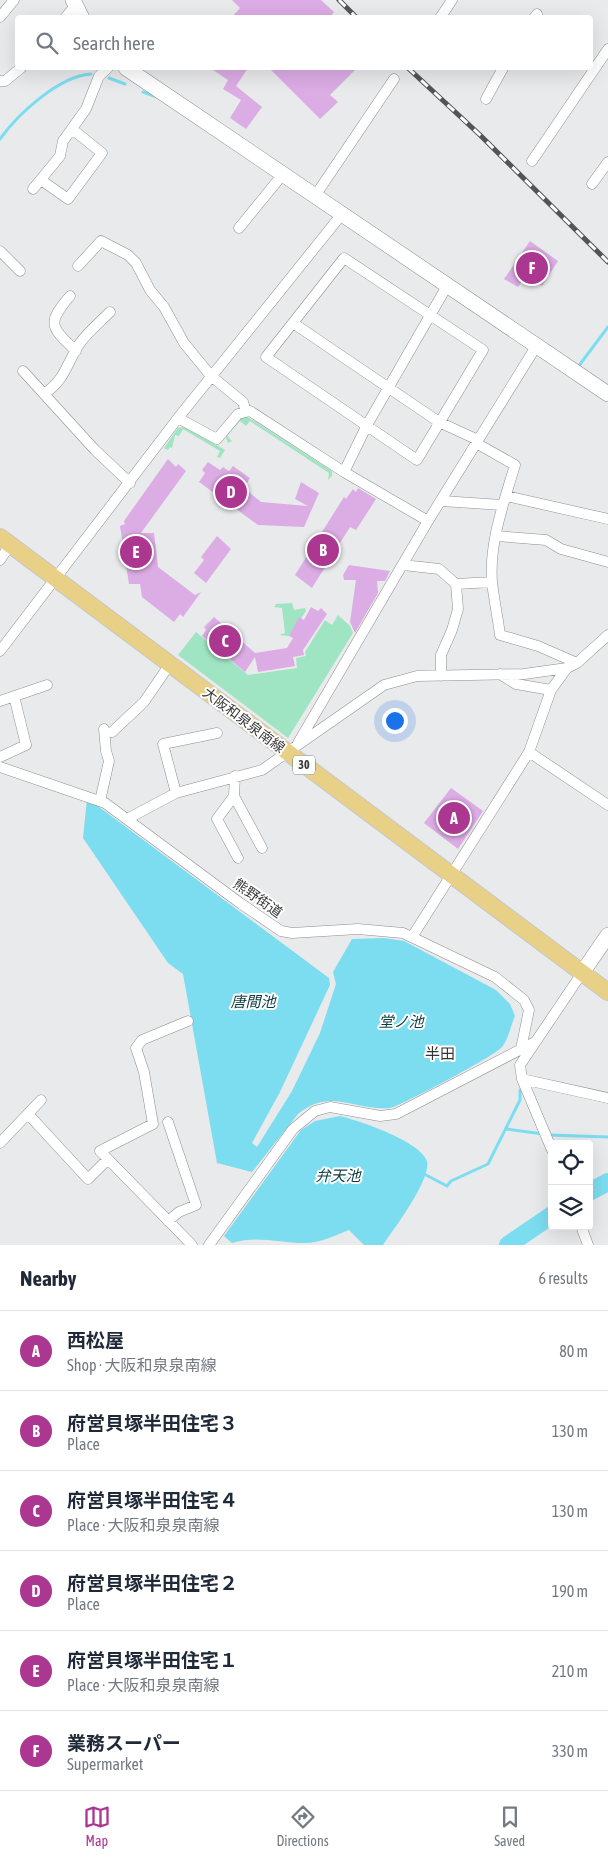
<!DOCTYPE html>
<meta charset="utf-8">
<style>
body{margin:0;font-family:"Asap Condensed","Noto Sans JP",sans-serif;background:#f6f6f7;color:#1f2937}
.controls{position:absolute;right:15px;bottom:15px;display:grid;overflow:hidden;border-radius:5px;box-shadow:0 5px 20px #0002}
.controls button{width:45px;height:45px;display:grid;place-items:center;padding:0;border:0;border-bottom:1px solid #e0e1e3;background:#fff;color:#1f2937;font:25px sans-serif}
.you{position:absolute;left:394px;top:720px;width:18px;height:18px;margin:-12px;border:4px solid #fff;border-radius:50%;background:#1a73e8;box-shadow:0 0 0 8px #1a73e833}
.badge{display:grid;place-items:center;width:32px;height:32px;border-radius:50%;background:#ab3791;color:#fff;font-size:16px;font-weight:700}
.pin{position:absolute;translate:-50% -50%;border:2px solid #fff;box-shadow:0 1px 5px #0006}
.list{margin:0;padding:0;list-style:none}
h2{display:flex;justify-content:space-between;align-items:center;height:65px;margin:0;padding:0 20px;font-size:21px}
h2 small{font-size:16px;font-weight:400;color:#747a83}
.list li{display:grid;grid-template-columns:32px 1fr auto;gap:15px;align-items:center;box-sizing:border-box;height:80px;padding:0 20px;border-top:1px solid #e0e1e3}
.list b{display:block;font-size:19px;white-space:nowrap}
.list p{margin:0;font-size:16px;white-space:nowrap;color:#747a83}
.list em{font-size:16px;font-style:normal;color:#747a83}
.icon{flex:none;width:28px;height:28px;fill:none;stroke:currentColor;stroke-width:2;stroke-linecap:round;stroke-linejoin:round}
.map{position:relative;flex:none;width:608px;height:1245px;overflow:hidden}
.search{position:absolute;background:#fff;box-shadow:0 5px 20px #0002;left:15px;right:15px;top:15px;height:55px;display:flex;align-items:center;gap:12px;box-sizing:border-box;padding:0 18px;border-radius:5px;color:#747a83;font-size:19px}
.sheet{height:545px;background:#fff}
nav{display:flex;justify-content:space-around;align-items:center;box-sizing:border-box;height:70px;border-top:1px solid #e0e1e3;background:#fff;font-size:14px;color:#747a83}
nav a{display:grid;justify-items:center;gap:2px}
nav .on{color:#ab3791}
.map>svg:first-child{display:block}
</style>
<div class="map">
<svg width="608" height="1245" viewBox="0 0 608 1245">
<rect width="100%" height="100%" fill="#e9eaeb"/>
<!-- green -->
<path fill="#9fe4c3" d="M246,416l86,55v5l-4,4 1,-7 -79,-52 -4,5 -6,-5 -13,15 5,5 -4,2 -3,-8 16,-18z
M185,427l40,23 -5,8 -3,-1 3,-6 -37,-22 -4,7 -4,-1 -3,13 -2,-1 -2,3 -4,-2 14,-20z
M292,603l2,7 11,-2 1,3 -17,25 -10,-1 6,-2 -3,-25 -8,-1 2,-3z
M338,615l12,11 3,7 -65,105 -110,-83 18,-23 52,43 49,-7 -1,-10 10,-2 -1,-4 20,-32 7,5z"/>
<!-- water -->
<path fill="#7cddf0" d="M87,798l242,180 1,7 -50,107 -28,51 5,4 35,-56 28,-58 16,-49 -3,-12 19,-33 32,-1 20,3 92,49 14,14 5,12c-4,9 -7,25 -14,32 -7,8 -102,59 -111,60 -37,3 -59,-21 -92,6l-46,58 -35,-9 -34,-189 -15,-11 -85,-125z
M340,1116c20,5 80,25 87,45 5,18 -34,69 -44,84h-19l-15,-15c-15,6 -29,13 -44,13 -25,0 -49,-8 -73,0l-8,-7 77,-106 14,-9z"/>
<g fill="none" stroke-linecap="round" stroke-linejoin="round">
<!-- stream -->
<path stroke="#7cddf0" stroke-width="3" d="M109,78l16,6
M143,92l14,5
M0,139c18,-25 59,-63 91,-65
M578,367l30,-40
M506,1129l37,5
M549,1135l59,2
M426,1175l21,11 4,-5 37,-17 32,-64v-9l2,-5"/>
<!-- river -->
<path stroke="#7cddf0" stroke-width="18" d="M589,1192l19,-10
M508,1245l44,-30"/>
</g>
<!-- building -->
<path fill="#dcace5" d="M232,0h89l13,12 -5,6h-98l9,-10z
M210,68h38l-12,18 26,21 -16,22 -16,-11 11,-18 -18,-11 5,-9z
M269,68h88l-27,27 8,7 -18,17z
M530,241l28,20 -16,25 -16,-11 -8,12 -14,-8z
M168,459l8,8 2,-3 8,7 -45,62h13l4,34 37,28 6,-3 -18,25 -3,-3 -6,8 -32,-25 -2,-13h-11l-9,-58 5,-2 -1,-3z
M208,462l12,8 3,-3 6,4 4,-5 17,12 -6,10 17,14 47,4 -13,-7 6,-17 18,11 -15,34 -46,-2 -59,-43 6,-9 -3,-3z
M358,488l18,11 -20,31 -6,-3 -38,61 -17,-13 49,-78 2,2 7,-10 3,3z
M217,536l14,13 -25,34 -12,-10 10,-13 -3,-3z
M349,565l41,6 -5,10h-8l1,12 -23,40 -5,-11 6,-42h-12l-1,-5z
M311,607l7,4 3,-3 6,6 -24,36 1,5 -11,2 2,9 -37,6 -3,-15 -10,15 -43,-36 4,-6 -2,-3 10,-10 41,36 32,-5 6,-10 -4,-2 10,-19 5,3z
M451,788l32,23 -25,38 -34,-26z"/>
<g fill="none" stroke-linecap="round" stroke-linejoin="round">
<defs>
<path id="street" d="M0,17l14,-17
M65,18l10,-12
M440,18l12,-18
M534,18l3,-4
M0,81h5l16,-13
M486,99l17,-31
M532,161l76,-112
M41,180l27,19 34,-46 -30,-24
M592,184l16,-22
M33,189l27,-33 3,-15 23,-32 13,-33 9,-8
M315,196l79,-117
M239,228l44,-54
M0,251l20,20
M344,258l139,92 -66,110 -151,-103z
M78,266l23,-25 27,14 8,8 14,27 14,17 20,36 27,33 32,26 3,10
M70,296c-24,28 -19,31 6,55
M293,323l146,99 39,18
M23,371l72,79 35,33
M44,394c22,-15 22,-30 36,-51 8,-11 20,-21 30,-31
M178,418l39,21 21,-25 12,-3 94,61 84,49
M476,443l39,22c-11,37 -26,78 -23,117 2,18 6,36 8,53l38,11 39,17
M344,472l23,-47 80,-139
M506,496l102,23
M442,501l60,4
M497,536l49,4 15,9 47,13
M0,560l10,-15
M403,565l36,4 17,15 2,25 -6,21 -11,25v21
M456,584l36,-2
M0,651l178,-233 164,-204
M500,674l16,10 35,6
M0,701l47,-16
M112,732l32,-30 26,-38
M298,743l130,-222 109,-176
M529,752l79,53
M0,757l26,-12 -12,-49
M0,767l105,36 135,100 41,28 11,2 66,-4 45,4 92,44 29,23 5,10 -8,39
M235,776l-1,20 -17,23 21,39
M176,793l-13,-49 54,-11
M234,796l28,52
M100,801l9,-40 -3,-10 -2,-22
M127,819l49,-26 86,-23 122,-85 33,-9 107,-2 43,-6 10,-5 31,-28
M412,937l117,-185 22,-62 16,-22
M188,1021l-46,19 -6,8 8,24 9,52 -53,27 92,94
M522,1079l86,19
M28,1114l60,65 19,-19
M0,1143l41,-43
M552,1150l-30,-71 -2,-14 62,-92
M168,1221l11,-9 17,-7 -28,-83
M581,1226l7,19
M209,1245l84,-116 22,-18 15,-4 50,9 16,-2 139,-72"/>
<path id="secondary" d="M73,0l9,18
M126,68l482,326
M582,973l26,-38"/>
<path id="primary" d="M0,537l608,455"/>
</defs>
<!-- street casing -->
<use href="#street" stroke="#8d8e8f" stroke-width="11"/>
<!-- secondary casing -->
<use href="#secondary" stroke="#8d8e8f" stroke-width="16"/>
<!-- primary casing -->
<use href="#primary" stroke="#c7c7c7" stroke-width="18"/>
<!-- street -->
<use href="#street" stroke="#fff" stroke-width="10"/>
<!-- secondary -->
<use href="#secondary" stroke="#fff" stroke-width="15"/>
<!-- primary -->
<use href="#primary" stroke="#e9d087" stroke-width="16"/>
<defs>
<path id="rail" d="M339,0l18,18
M408,68l72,67 128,127"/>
</defs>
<!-- rail casing -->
<use href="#rail" stroke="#545455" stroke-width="5"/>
<!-- rail -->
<use href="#rail" stroke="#fff" stroke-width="3" stroke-dasharray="9" stroke-linecap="butt"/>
</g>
<g text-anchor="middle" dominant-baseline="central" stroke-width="4" stroke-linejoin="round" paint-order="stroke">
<!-- shield labels -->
<rect fill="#fff" stroke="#737374" stroke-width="1" x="293" y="755.5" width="22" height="19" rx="4"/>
<g font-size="12" font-weight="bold" fill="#373738">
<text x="304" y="765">30</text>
</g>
<!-- street labels -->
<g font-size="14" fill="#373738" stroke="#fff">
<text transform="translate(244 720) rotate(37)">大阪和泉泉南線</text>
<text transform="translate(258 898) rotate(35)">熊野街道</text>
</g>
<!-- water labels -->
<g font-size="15" font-style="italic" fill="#0c3a43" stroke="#fff">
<text x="253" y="1001">唐間池</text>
<text x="401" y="1021">堂ノ池</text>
<text x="338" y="1175">弁天池</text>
</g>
<!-- neighbourhood labels -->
<g font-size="15" fill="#343536" stroke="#fff">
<text x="440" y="1053">半田</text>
</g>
</g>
</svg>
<div class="controls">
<button><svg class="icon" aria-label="locate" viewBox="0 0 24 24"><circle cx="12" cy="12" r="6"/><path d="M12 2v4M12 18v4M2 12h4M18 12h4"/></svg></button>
<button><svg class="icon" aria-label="layers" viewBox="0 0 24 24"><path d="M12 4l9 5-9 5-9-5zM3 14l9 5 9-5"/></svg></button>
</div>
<div class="you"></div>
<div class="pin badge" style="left:454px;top:818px">A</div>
<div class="pin badge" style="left:323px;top:550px">B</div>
<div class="pin badge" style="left:225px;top:641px">C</div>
<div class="pin badge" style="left:231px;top:492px">D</div>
<div class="pin badge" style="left:136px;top:552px">E</div>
<div class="pin badge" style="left:532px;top:268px">F</div>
<div class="search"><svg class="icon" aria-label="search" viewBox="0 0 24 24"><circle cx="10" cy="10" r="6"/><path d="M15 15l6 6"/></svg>Search here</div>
</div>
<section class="sheet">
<h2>Nearby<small>6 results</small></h2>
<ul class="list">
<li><span class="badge">A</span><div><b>西松屋</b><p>Shop · 大阪和泉泉南線</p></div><em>80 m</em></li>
<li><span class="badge">B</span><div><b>府営貝塚半田住宅３</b><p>Place</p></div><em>130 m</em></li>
<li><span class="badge">C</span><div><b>府営貝塚半田住宅４</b><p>Place · 大阪和泉泉南線</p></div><em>130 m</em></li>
<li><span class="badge">D</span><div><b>府営貝塚半田住宅２</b><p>Place</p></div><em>190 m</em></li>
<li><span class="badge">E</span><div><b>府営貝塚半田住宅１</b><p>Place · 大阪和泉泉南線</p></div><em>210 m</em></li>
<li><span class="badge">F</span><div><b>業務スーパー</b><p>Supermarket</p></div><em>330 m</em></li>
</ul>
</section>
<nav>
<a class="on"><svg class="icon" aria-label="map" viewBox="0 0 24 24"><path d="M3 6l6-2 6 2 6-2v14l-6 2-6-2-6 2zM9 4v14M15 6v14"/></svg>Map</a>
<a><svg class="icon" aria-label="directions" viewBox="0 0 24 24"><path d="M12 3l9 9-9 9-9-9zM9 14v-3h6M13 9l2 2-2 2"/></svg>Directions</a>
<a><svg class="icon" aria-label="saved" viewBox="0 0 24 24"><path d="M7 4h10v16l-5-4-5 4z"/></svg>Saved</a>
</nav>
